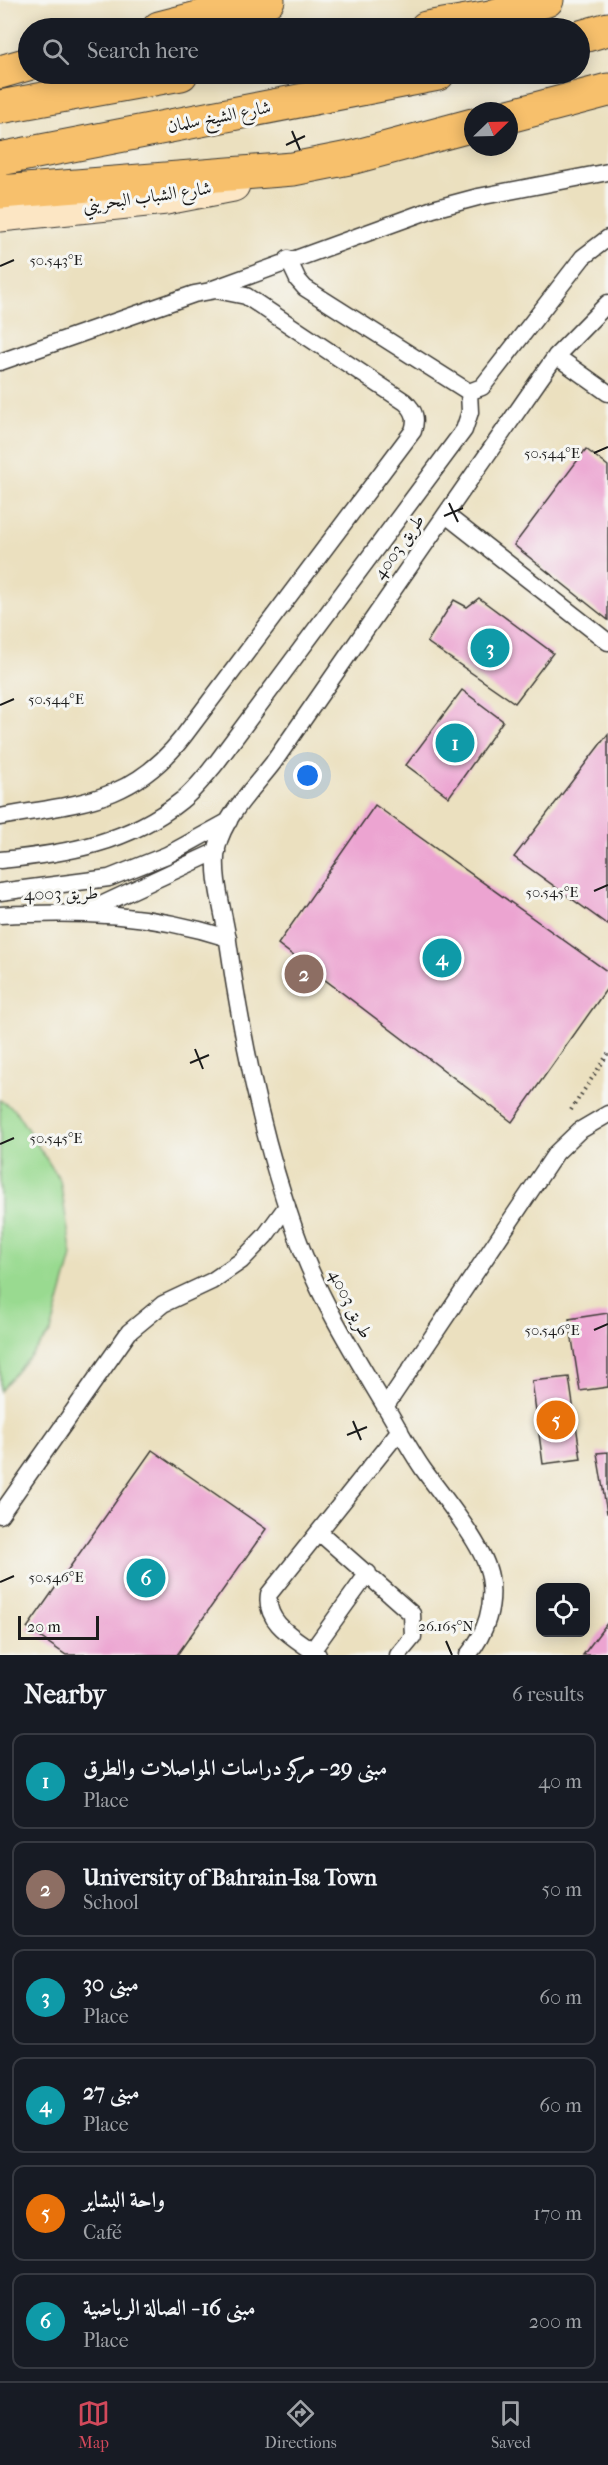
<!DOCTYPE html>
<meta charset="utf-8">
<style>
body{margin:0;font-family:"IM FELL French Canon",Amiri,serif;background:#20242c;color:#f1f3f6}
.controls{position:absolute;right:18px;bottom:18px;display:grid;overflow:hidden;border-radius:12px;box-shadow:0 3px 15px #0003}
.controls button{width:54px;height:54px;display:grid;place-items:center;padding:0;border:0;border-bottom:2px solid #363941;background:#171b24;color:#f1f3f6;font:30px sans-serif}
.compass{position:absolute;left:464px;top:102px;width:54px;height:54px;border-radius:50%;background:#171b24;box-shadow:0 3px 15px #0003;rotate:67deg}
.scale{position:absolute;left:18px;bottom:15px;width:81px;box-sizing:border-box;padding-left:6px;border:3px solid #1c1c1c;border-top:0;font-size:16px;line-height:21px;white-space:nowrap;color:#1c1c1c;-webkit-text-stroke:4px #f6f6f2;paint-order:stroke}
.you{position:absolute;left:308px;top:776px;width:21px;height:21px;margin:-15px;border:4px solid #fff;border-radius:50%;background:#1a73e8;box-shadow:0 0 0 9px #1a73e833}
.badge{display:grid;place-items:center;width:39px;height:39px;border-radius:50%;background:#d1495b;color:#fff;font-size:20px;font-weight:700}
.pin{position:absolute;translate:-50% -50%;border:3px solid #fff;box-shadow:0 2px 6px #0006}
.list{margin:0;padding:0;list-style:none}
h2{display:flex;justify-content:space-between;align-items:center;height:78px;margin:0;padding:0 24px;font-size:26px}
h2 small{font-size:20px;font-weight:400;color:#9ea1a6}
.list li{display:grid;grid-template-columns:39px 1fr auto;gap:18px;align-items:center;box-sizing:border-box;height:96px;margin:0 12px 12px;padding:0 12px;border:2px solid #363941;border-radius:12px}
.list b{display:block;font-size:22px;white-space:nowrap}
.list p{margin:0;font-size:20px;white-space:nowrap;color:#9ea1a6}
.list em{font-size:20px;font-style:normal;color:#9ea1a6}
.icon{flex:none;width:33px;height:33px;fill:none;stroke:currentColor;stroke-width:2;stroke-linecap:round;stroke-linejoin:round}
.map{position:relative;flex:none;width:608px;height:1655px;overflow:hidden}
.search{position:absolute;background:#171b24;box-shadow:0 3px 15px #0003;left:18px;right:18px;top:18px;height:66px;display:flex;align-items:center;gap:15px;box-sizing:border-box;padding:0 21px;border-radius:33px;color:#9ea1a6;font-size:22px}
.sheet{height:726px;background:#171b24}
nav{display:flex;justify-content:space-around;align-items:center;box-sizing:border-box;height:84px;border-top:2px solid #363941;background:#171b24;font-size:16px;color:#9ea1a6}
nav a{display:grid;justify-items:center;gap:3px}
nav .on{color:#d1495b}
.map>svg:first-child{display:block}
</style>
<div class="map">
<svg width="608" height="1655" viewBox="0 0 608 1655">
<rect width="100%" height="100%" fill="#f6f6f2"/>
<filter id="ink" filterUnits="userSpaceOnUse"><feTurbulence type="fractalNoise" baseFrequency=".0167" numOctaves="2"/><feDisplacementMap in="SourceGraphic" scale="12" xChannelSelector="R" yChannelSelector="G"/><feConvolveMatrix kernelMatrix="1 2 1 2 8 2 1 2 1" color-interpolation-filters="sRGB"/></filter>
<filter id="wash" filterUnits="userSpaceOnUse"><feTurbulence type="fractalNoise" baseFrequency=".008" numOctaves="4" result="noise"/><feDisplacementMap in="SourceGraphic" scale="24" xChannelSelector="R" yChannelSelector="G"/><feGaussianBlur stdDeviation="1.35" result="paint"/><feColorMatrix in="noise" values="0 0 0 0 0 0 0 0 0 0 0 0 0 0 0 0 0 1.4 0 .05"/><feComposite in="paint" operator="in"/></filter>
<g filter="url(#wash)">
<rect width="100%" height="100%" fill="#ebe0bf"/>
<!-- green -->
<path fill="#99da90" stroke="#5a7b56" stroke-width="1.5" d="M0,1100l15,10 45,70 12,76 -21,76 -51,59z"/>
<g id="blocks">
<!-- building -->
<path fill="#eca4d1" d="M586,449l22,17v154l-94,-75z
M479,598l74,55 -38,50 -88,-61 27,-42 13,7z
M462,690l41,31 -54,76 -43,-32z
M608,734v191l-94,-68z
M375,805l233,167v15l-96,135 -234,-178z
M608,1313v74l-28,4 -11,-72z
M569,1377l12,82 -38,5 -11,-83z
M152,1450l114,79 -89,126h-111l-39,-27z
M608,1452v61h-1l-10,-60z
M608,1622v33h-25z"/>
</g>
</g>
<g filter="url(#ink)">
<use href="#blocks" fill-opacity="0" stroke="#3b3934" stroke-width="1.5"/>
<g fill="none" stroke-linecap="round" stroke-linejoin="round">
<defs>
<path id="lane" d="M288,259l10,21 7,8 164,104 13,-5 101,-130 25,-19
M213,289l220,-80 45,-12 130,-25
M556,356l52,37
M0,362l194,-68 22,-4 30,6 159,106c10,9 12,17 8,29l-230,306c-52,67 -106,66 -183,80
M446,515l162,127
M0,860c66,-6 129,-17 182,-60 13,-10 24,-25 35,-38l247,-332 6,-18 -1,-20
M0,892l109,-14 58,-23 62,-34
M88,911l129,-60
M0,915c81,-4 149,-2 228,23
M385,1407l171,-254 23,-22 29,-17
M0,1515l129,-183 34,-28 49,-23 29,-20 24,-25 22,-30
M319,1532l93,82 1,23 -15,18
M312,1651l56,-78
M318,1655c-21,-16 -54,-31 -49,-61l131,-164
M468,1655c18,-22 27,-50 22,-78 -5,-31 -48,-81 -67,-108 -14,-20 -25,-42 -38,-63 -29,-49 -60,-98 -81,-151 -39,-101 -61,-208 -76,-314 -4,-29 -16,-64 -11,-93 7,-32 37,-60 56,-85l266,-383 17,-24 52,-53"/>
<path id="secondary" d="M0,215l166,-17 67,-13"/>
<path id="primary" d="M159,28l109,-28
M426,28l64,-11 57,-17
M580,37l28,-8
M0,72l28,-8
M0,107l181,-33
M509,116l99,-26
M0,159l438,-85
M0,192l293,-23 61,-12 119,-32"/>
</defs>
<!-- lane casing -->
<use href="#lane" stroke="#3b3934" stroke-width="19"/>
<!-- secondary casing -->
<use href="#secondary" stroke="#3b3934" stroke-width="35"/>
<!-- primary casing -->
<use href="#primary" stroke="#3b3934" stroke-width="35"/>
<!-- path -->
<path stroke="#3b3934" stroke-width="4" stroke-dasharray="1.5 4.5" stroke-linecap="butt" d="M571,1110l37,-56"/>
<!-- lane -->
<use href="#lane" stroke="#fff" stroke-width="16"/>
<!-- secondary -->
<use href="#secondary" stroke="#fce6c4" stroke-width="33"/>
<!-- primary -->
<use href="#primary" stroke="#f7c06c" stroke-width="33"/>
</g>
</g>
<!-- ticks -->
<path fill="none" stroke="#1c1c1c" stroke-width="2" d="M292,131l8,19M286,145l19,-9M0,266l14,-6M594,453l14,-6M449,503l9,19M444,516l19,-8M0,705l14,-6M594,891l14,-6M195,1049l8,20M190,1063l19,-8M0,1144l14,-6M594,1330l14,-6M353,1421l8,19M347,1435l20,-8M0,1582l14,-6M446,1641l6,14"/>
<g text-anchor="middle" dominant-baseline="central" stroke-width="6" stroke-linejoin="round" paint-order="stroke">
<!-- street labels -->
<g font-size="18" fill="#1c1c1c" stroke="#f6f6f2">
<text transform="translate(219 117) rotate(-11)">شارع الشيخ سلمان</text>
<text transform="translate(147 197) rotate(-8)">شارع الشباب البحريني</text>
<text transform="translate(399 547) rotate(-55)">طريق 4003</text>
<text transform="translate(61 894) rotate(-1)">طريق 4003</text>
<text transform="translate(350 1304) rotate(63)">طريق 4003</text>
</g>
</g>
<g font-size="15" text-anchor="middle" fill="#1c1c1c" stroke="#f6f6f2" stroke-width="6" stroke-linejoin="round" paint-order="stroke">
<text x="56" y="265">50.543°E</text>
<text x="552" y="458">50.544°E</text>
<text x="56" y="704">50.544°E</text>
<text x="552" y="897">50.545°E</text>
<text x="56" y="1143">50.545°E</text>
<text x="552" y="1335">50.546°E</text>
<text x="56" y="1582">50.546°E</text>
<text x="446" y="1631">26.165°N</text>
</g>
</svg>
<div class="controls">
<button><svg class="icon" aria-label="locate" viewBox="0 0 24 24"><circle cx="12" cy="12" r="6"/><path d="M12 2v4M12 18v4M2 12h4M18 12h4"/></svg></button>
</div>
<svg class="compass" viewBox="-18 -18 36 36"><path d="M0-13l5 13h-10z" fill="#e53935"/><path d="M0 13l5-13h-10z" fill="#9ea1a6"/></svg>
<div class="scale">20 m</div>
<div class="you"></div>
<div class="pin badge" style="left:455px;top:743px;background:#0f9aa8">1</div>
<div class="pin badge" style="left:304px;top:974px;background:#8d6e63">2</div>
<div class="pin badge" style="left:490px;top:648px;background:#0f9aa8">3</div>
<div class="pin badge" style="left:442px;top:958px;background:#0f9aa8">4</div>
<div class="pin badge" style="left:556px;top:1420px;background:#e8710a">5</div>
<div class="pin badge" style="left:146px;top:1578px;background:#0f9aa8">6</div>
<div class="search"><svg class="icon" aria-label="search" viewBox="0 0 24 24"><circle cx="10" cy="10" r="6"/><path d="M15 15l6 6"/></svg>Search here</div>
</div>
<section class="sheet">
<h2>Nearby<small>6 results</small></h2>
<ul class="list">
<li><span class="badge" style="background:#0f9aa8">1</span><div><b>مبنى 29 - مركز دراسات المواصلات والطرق</b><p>Place</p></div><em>40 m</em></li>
<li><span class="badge" style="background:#8d6e63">2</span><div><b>University of Bahrain-Isa Town</b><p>School</p></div><em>50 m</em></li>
<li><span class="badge" style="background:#0f9aa8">3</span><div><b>مبنى 30</b><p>Place</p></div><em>60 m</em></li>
<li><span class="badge" style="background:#0f9aa8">4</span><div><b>مبنى 27</b><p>Place</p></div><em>60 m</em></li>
<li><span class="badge" style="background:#e8710a">5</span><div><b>واحة البشاير</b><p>Café</p></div><em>170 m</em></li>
<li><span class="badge" style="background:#0f9aa8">6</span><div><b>مبنى 16 - الصالة الرياضية</b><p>Place</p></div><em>200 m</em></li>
</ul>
</section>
<nav>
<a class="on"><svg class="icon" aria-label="map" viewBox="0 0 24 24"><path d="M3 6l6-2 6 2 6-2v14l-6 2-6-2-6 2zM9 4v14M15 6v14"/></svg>Map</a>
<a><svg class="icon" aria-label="directions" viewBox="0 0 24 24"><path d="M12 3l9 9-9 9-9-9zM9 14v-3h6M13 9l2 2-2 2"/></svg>Directions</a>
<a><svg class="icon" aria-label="saved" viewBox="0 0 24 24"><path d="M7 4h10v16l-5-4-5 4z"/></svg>Saved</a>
</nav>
